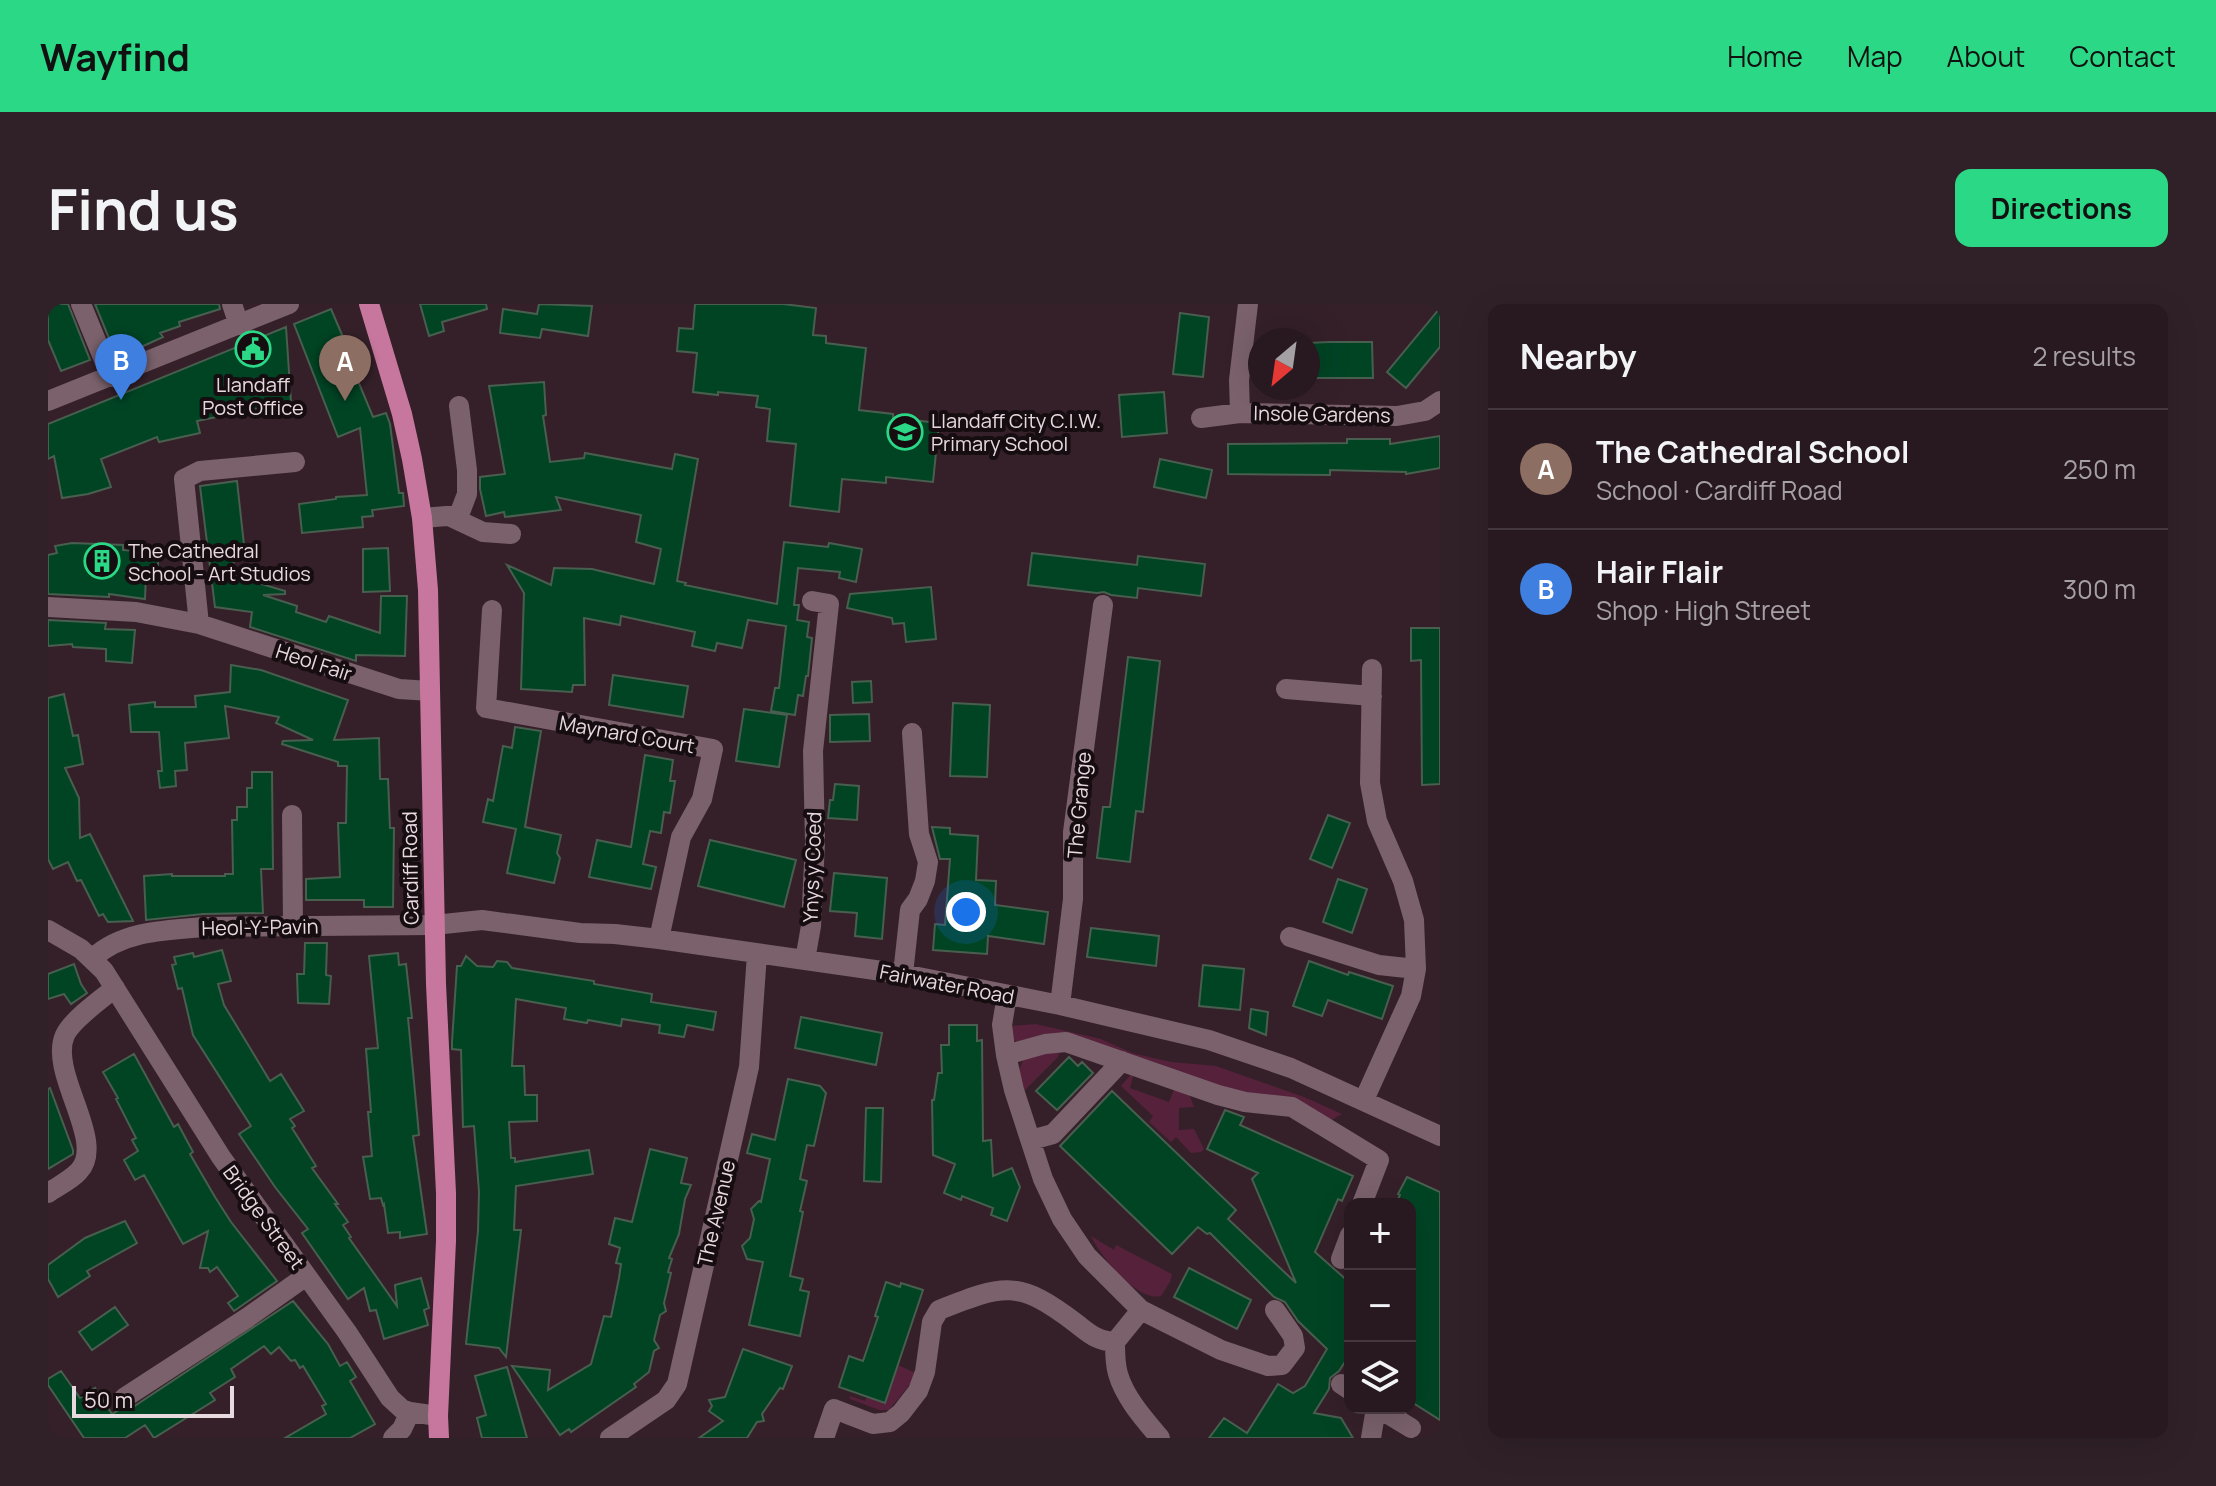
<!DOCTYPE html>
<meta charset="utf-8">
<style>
body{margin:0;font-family:Manrope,sans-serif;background:#302128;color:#f1f3f6}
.controls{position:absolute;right:24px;bottom:24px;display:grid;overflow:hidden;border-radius:16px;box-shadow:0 8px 32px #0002}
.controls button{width:72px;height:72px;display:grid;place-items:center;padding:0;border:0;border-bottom:2px solid #44373d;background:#28181f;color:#f1f3f6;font:40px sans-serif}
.compass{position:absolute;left:1200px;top:24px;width:72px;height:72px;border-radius:50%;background:#28181f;box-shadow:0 8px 32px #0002;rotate:209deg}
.scale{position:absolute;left:24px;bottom:20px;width:162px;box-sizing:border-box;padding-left:8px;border:4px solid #e8d9df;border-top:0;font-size:22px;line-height:28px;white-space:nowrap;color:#e8d9df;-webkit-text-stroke:6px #160d11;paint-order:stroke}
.you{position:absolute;left:918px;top:608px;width:28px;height:28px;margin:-20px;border:6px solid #fff;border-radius:50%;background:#1a73e8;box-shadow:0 0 0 12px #1a73e833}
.badge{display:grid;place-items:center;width:52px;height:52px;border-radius:50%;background:#2ad885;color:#fff;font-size:26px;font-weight:700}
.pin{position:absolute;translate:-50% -66px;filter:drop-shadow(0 2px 4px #0008)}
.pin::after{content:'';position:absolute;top:42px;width:28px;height:24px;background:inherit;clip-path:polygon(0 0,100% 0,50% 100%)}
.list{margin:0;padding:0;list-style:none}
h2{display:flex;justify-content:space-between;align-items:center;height:104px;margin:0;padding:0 32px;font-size:34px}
h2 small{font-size:26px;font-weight:400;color:#a5a0a4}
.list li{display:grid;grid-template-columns:52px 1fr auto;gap:24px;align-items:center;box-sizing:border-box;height:120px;padding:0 32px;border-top:2px solid #44373d}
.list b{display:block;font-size:30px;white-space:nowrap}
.list p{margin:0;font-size:26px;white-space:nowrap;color:#a5a0a4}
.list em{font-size:26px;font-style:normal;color:#a5a0a4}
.icon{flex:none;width:44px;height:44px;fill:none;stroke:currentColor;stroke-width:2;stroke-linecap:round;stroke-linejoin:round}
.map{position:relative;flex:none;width:1392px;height:1134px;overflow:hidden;border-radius:16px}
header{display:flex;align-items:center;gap:48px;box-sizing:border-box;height:112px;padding:0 40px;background:#2ad885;color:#111}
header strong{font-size:38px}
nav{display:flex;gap:44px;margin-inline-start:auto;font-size:28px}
.intro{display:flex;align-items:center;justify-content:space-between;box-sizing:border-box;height:192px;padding:0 48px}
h1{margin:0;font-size:56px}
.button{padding:20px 36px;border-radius:16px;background:#2ad885;color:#111;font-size:28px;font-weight:700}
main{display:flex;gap:48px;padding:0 48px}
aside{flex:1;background:#28181f;border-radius:16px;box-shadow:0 8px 32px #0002}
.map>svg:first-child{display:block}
</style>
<header>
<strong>Wayfind</strong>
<nav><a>Home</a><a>Map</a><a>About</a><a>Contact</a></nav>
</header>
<div class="intro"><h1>Find us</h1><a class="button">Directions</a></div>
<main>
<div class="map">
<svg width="1392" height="1134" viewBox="0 0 1392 1134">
<rect width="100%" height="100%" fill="#352029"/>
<!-- green -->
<path fill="#55213b" d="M988,720l65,15 31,14 39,9 45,4 88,31 38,17 -15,9 -94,-29 -162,-56 -54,4 -3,-2 -3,-14z
M1013,745l-3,8 -35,35 -5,-19 5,-13z
M1084,769h2l-4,15 39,14 6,-15 14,7 5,13 -15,1v22l15,-1 10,20 -3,3 -10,1 -15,-16 -5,5 -22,-20 4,-6 -32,-30z
M1043,932l23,14 2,-5 56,29 -2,8 -9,14c-24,6 -61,-40 -70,-60z
M850,1061l18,8v4l-27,33h-10l-29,-11v-3l15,5 2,-5 18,6z"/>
<!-- building -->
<path fill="#004424" stroke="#485e4f" stroke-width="2" d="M0,0h20l22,56 -29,11 -13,-31z
M47,0h124l1,5 -41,13 1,4 -20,7 3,4 -46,21z
M372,0h66l1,5 -45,13 2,9 -15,5z
M491,0l53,2 -4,30 -46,-7 -2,9 -40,-5 3,-24 34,5z
M647,0h88l33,4 -3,27 13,1v7l40,5 -7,62 34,4v4l46,5 -6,59 -47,-5v6l-44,-4 -3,33 -49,-6 6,-62 -29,-3 3,-32 -14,-2 2,-11 -40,-4v3l-25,-3 4,-39 -20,-2 2,-23 14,1z
M1392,4v39l-34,41 -19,-16z
M283,5l15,35 -3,1 30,72 13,-4 4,11 9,69h4l1,13 -32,4 1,6 -11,1 1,10 -61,6 -3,-29 37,-5v-2l31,-2 -7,-67 -22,9 -44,-113z
M1132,9l29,4 -6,60 -30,-3z
M238,23l5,75 -94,19 3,12 -41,9 -2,-5 -56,22 10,28 -23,7 -26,4 -8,-42 -6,3v-35z
M1281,38h43l1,36h-65v-35z
M496,78l2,33 -3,1 7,46 34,-4 1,-5 87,16 3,-15 23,5 -21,122 9,2 -1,2 92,19 7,-62 44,5 1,-4 33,6 -6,33 -17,-4 1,-6 -42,-4 -4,37h5l-2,15 12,2 -2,15 5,1 -4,38h-2l-3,20 -5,-1 -3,20 -24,-4 4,-23h4l7,-62 -38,-6 -6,28 -25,-5 -2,8 -23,-5 3,-14 -74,-16 -1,9 -36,-7 1,67h-12l-1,7 -51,-3 3,-96 -17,-28 44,20 3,-17 38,1 62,15 7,-35 -25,-7 5,-27 -85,-18 5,13 -56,7 -1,-5 -18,4 -6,-27v-12l25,-3 -16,-88z
M1116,88l3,41 -45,4 -3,-42z
M1392,132v32l-34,6v-2l-76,-2v5l-102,-1v-30l119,-1v-4h43v5z
M1112,155l52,11 -6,28 -52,-11z
M189,177l7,64 -12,1 3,30 50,15v3l-22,1 34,11 -1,6 30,10 3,-6 51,17 1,-37h26l-2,60 -49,-1v6l-106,-34 2,-15 -37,-5 -15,-121z
M24,239l51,2v5l36,2 -2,23 -11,-1 -1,25 -36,-5v3l-61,-3v-39l9,-2 -2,-7z
M340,244l2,43 -27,1v-43z
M984,249l105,12 1,-9 67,8 -4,32 -63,-8 -1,10 -26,-3 -7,-3 -7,1 -69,-8z
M883,283l5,52 -30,3 -2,-19 -11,1 -1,-6 -45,-10 3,-14z
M0,316l58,3 -1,6 30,1 -3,33 -26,-2v-12l-33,-2 -1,-3 -24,2z
M1363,324h29v156l-18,1 -1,-125 -10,1z
M1080,353l32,4 -17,151 -7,-1 -6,51 -33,-4 6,-51h7z
M183,361l30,5 87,30 -14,40 45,-2 1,41h8l2,49h4l-1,79h-29v-7h-58v-21l34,-2 -2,-54h8l1,-57h-9v-4l-56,-18 1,-3 30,-1 -37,-17 3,-6 -54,-11 4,32 -44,5 2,27 -12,1 1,15 -16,2 -2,-17h4l-3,-39h-28l-2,-27 26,-3v5h41l-1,-11 35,-4z
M565,371l75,11 -5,31 -74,-12z
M823,377l1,21 -19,1 -1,-21z
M16,390l9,42 5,-1 5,29 -18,4 14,30 1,40 10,-4 43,87 -25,1 -5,-8 -4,2 -18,-36 -4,1 -9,-19 -15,7 -5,-10v-161z
M905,399l37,2 -3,72 -37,-1z
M696,405l43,6 -8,52 -43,-6z
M821,410l1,27 -40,1v-27z
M467,423l26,4 -16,96 36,8 -4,18 3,5 -6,25 -47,-10 9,-44 -33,-7 5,-23 5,2 10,-55 9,2z
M597,451l28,5 -3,21h5l-5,32 -6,-1 -3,21 -11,-2 -7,33 13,3 -5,22 -62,-12 8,-37 34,7z
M204,468h20l1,97h-12l2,44 -60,1 -57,6 -2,-44 28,-2v2h53v-2h8l-1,-54h5v-13h10v-19h5z
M787,480l24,2 -2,34 -29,-2 2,-18h3z
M1280,511l22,8 -18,45 -22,-9z
M884,523l18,1v6l28,2 -2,44 20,1 -1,24 53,7 -4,32 -56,-8 -1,18 -54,-4 2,-26 10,1 5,-66h-10z
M662,536l86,20 -12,47 -86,-21z
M786,569l53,5 -5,61 -27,-3 2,-23 -27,-2z
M1290,575l29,10 -15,44 -29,-11z
M1043,624l68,8 -3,30 -69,-9z
M257,639h22l-1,32 5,1 -2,28 -31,-1 -1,-29h7z
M174,646l9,31 -13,3 6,21 46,76 11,-7 23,37 -14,8 5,7 -3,2 24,38 -4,2 26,36h-3l13,18 -5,3 8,12 -2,1 48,68 -2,-21 26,-7 8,30 -5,2 4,15 -44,14 -8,-29 -6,1 -6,-23 -16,11 -46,-66 6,-4 -33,-42 -36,-53 12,-8 -58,-91 -11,-47 -4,1 -6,-24 4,-1 -2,-7 19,-4 1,4z
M350,649l1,12 7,-1 6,54h-4l11,117 -6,1 14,98 -27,4v-6l-12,1 -4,-29 -1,1 -2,-7 -11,1 -7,-42 9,-1 -4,-44h3l-5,-63 12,-1 -9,-92z
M418,652l11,10 16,1 4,-6 10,1 5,6 82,13v3l58,10 -1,8 65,10 -3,18 -26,-5 -3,12 -25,-4 1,-8 -38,-6 -1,7 -33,-6 -1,3 -23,-4 2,-11 -50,-9 -4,67h12l1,29h12v26l-28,1 2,36h4v4l74,-12 4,24 -77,12 -2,44h7l-15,127 -7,-9 -33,-4 12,-113 1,-39 -5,-66 -11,1 -2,-77 -9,-1v-7l5,-76h4z
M1261,657l39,14 1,-3 44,14 -11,33 -54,-19 -6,16 -29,-10z
M26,660l7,20 6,9 -16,11 -7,-10 -16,5v-25z
M1155,661l41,4 -4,41 -41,-4z
M1203,705l17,3 -2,23 -17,-7z
M753,713l81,16 -6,32 -81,-17z
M901,721h28v16l5,-1 1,101 8,-1 2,36 19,-8 8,19 -13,34 -16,-6 2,-7 -31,-12 -1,4 -17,-7 11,-29 -22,-9 -1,-55h2l4,-27h4l-1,-28h8z
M86,750l40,73 4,-3 15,28 -3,2 25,43 16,25 46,59 -43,30 -6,-8 10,-7 -21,-29 -7,5 -2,-4h-8l8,-37 -25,13 -39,-69 -9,5 -11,-20 14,-9 -6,-11 4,-2 -20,-39 2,-1 -15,-26z
M1021,753l9,9 4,-4 11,11 -36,37 -21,-19z
M740,775l32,7 6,7 -12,53 -7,-1 -7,34 7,2 -7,30 3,1 -13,64 13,3 -3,11 9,2 -9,44 -51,-11 14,-63 -16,-3 -5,-13 8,-8 4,-19 -3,-10 8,-8 2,1 9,-43 -23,-6 5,-19 23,6z
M2,784l23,62v4l-25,15v-80z
M1064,787l124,119 -8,9 68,64 -44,-104 6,-6 -51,-24 18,-39 19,7 -4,8 113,51 -11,25 -4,-2 -23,53 35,31v71l-11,17 -9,7 -1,11 -15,24 27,5 12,20h-144l15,-20 23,15 31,-49 15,9 12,-7 22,-37 -29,-28 -13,-19 -11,-5 -64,-64 -3,1 -9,-7 -26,27 -112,-108z
M818,804h17l-2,74 -17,-1z
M602,845l37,9 -6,25 10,2 -6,14 -6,35 -10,24 3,1 -4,13 3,1 -7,30 2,8 -6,4 -6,25 5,8 -5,3 -5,21 -15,12 2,3 -65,45 -2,-3 -9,6 -48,-69 38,4 -2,20 43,-26 13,-48 7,1 8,-39 2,-14 -5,-1 4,-15 -11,-4 6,-26 17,4z
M1359,873l33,15v228l-30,-19v-197h-14l4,-9 -2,-1z
M77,917l12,22 -50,28 3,5 -32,21 -10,-18v-14l37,-27z
M1141,964l62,32 -14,29 -63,-32z
M838,978l14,5 1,-4 22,7 -38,113 -46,-16 10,-31 14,5 15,-44 -3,-1z
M245,997l35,43 12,22 7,-4 9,15 -6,4 25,43 -25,14h-65l41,-24 -4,-8 4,-2 -23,-38 -3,2 -5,-8 -4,1 -12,-14 -8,7 -7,-8 -33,23 4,8 -25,16 5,7 -61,38 -9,-13 -20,13h-41l-36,-53v-6l13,-8 19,27 15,-10 17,26 7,-4 11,-1z
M67,1003l13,18 -36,25 -13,-18z
M695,1045l49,17 -9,23 -3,-1 -18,26 2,7 -7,1 -10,16h-48l24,-17 -14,-10 3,-5 -3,-6 16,-3z
M459,1063l20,71h-45l-5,-20 9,-3 -11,-39z"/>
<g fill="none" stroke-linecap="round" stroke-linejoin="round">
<!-- minor -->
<path stroke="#7a616c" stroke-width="20" d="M33,0l30,73
M184,0l7,21
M0,97l241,-97
M1192,109l-1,-33 9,-76
M1153,114l39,-5 157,3 28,-5 15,-10
M403,213l32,15 28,2
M374,214l37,-3 8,-21v-24l-8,-64
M0,303l88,5 63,12 200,65 31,2
M444,306l-6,98 227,41 -11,50 -21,38 -22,102
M151,320l-15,-145 16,-8 95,-9
M1238,385l86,7
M244,511l1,111
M0,626l33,19 23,22 117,186 126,175 43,66 12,11 8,3 28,4
M1242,633l89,28 37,4
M45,654c29,-27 72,-28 111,-31l230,-2 48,-5 98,13 35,1 44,5 244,35 157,31 149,35 82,28 149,68
M757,656l6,-34 4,-84 -2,-91 16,-147 -17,-3
M855,670l7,-64 8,-11 7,-18 3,-19 -9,-28 -7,-101
M959,691l-5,30 4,30 8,35 29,89 19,40 25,37 54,54 80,40 47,16 14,-1 13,-17 -2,-12 -18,-26
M1012,701l13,-106v-67l30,-227
M958,751l39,-11 21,-2 152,53 27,7 47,5 87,53 -17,44
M1316,796l47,-104 5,-27 -2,-49 -11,-39 -26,-60 -7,-38 2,-114
M983,836l22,-6 69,-73
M0,889c10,-7 23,-13 31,-22 28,-30 -31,-98 -14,-136 7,-15 36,-36 50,-47
M1293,955l9,-24
M1067,1038c0,10 0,22 3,32 7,24 26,45 42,64
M1293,1080l9,6
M76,1094l123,-80 59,-42
M1330,1104l33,20
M345,1134l9,-9 8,-17
M562,1134l56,-38 11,-16 72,-317 8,-113
M776,1134l10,-29 39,15 17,-2 11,-9 17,-22 7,-19 7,-50 7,-12c66,-26 79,-31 138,14 13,10 20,17 38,18l26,-32
M1323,1134l5,-30"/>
<!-- major -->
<path stroke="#c7779d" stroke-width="20" d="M321,0l33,110 10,45 10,59 6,72 8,394 10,209v48l-8,175 1,22"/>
</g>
<!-- icons -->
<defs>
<symbol id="civic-ring" viewBox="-11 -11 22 22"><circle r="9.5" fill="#160d11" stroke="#2ad885" stroke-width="1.5"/><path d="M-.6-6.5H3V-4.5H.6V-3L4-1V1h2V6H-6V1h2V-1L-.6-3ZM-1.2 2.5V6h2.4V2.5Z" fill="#2ad885"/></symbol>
<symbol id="school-ring" viewBox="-11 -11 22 22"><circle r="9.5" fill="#160d11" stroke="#2ad885" stroke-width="1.5"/><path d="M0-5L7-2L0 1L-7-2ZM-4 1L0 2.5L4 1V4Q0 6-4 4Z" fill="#2ad885"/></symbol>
<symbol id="building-ring" viewBox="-11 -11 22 22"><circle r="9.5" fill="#160d11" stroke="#2ad885" stroke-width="1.5"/><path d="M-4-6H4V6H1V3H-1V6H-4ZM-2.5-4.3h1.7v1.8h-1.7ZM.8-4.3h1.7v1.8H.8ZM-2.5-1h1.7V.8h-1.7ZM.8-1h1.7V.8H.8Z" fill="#2ad885"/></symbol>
</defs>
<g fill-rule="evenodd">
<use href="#civic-ring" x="185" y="25" width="40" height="40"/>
<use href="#school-ring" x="837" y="108" width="40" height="40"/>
<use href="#building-ring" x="34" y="237" width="40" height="40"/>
</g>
<g text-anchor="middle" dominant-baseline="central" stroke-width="8" stroke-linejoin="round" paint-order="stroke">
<!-- poi labels -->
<g font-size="20" fill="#e8d9df" stroke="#160d11" text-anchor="start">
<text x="205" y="80" text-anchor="middle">Llandaff<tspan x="205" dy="23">Post Office</tspan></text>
<text x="883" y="116">Llandaff City C.I.W.<tspan x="883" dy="23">Primary School</tspan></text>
<text x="80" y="246">The Cathedral<tspan x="80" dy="23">School - Art Studios</tspan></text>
</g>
<!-- street labels -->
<g font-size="20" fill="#e8d9df" stroke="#160d11">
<text transform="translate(1274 110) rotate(1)">Insole Gardens</text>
<text transform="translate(266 358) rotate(18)">Heol Fair</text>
<text transform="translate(579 430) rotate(10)">Maynard Court</text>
<text transform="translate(1031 501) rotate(-85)">The Grange</text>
<text transform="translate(764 563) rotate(-88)">Ynys y Coed</text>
<text transform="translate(362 564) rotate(-91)">Cardiff Road</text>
<text transform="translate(212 623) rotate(-1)">Heol-Y-Pavin</text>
<text transform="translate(899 680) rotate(11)">Fairwater Road</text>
<text transform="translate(668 909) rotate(-77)">The Avenue</text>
<text transform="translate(216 913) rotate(54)">Bridge Street</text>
</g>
</g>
</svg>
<div class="controls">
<button>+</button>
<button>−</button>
<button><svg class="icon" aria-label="layers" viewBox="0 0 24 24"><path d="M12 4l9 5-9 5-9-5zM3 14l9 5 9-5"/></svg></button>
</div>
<svg class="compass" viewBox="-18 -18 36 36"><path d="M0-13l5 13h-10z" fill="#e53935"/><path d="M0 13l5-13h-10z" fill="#a5a0a4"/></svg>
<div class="scale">50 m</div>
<div class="you"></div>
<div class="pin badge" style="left:297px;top:97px;background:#8d6e63">A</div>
<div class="pin badge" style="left:73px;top:96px;background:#3f7fe0">B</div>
</div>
<aside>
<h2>Nearby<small>2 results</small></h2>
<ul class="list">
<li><span class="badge" style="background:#8d6e63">A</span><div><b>The Cathedral School</b><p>School · Cardiff Road</p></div><em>250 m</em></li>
<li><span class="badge" style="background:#3f7fe0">B</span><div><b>Hair Flair</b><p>Shop · High Street</p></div><em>300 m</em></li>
</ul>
</aside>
</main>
